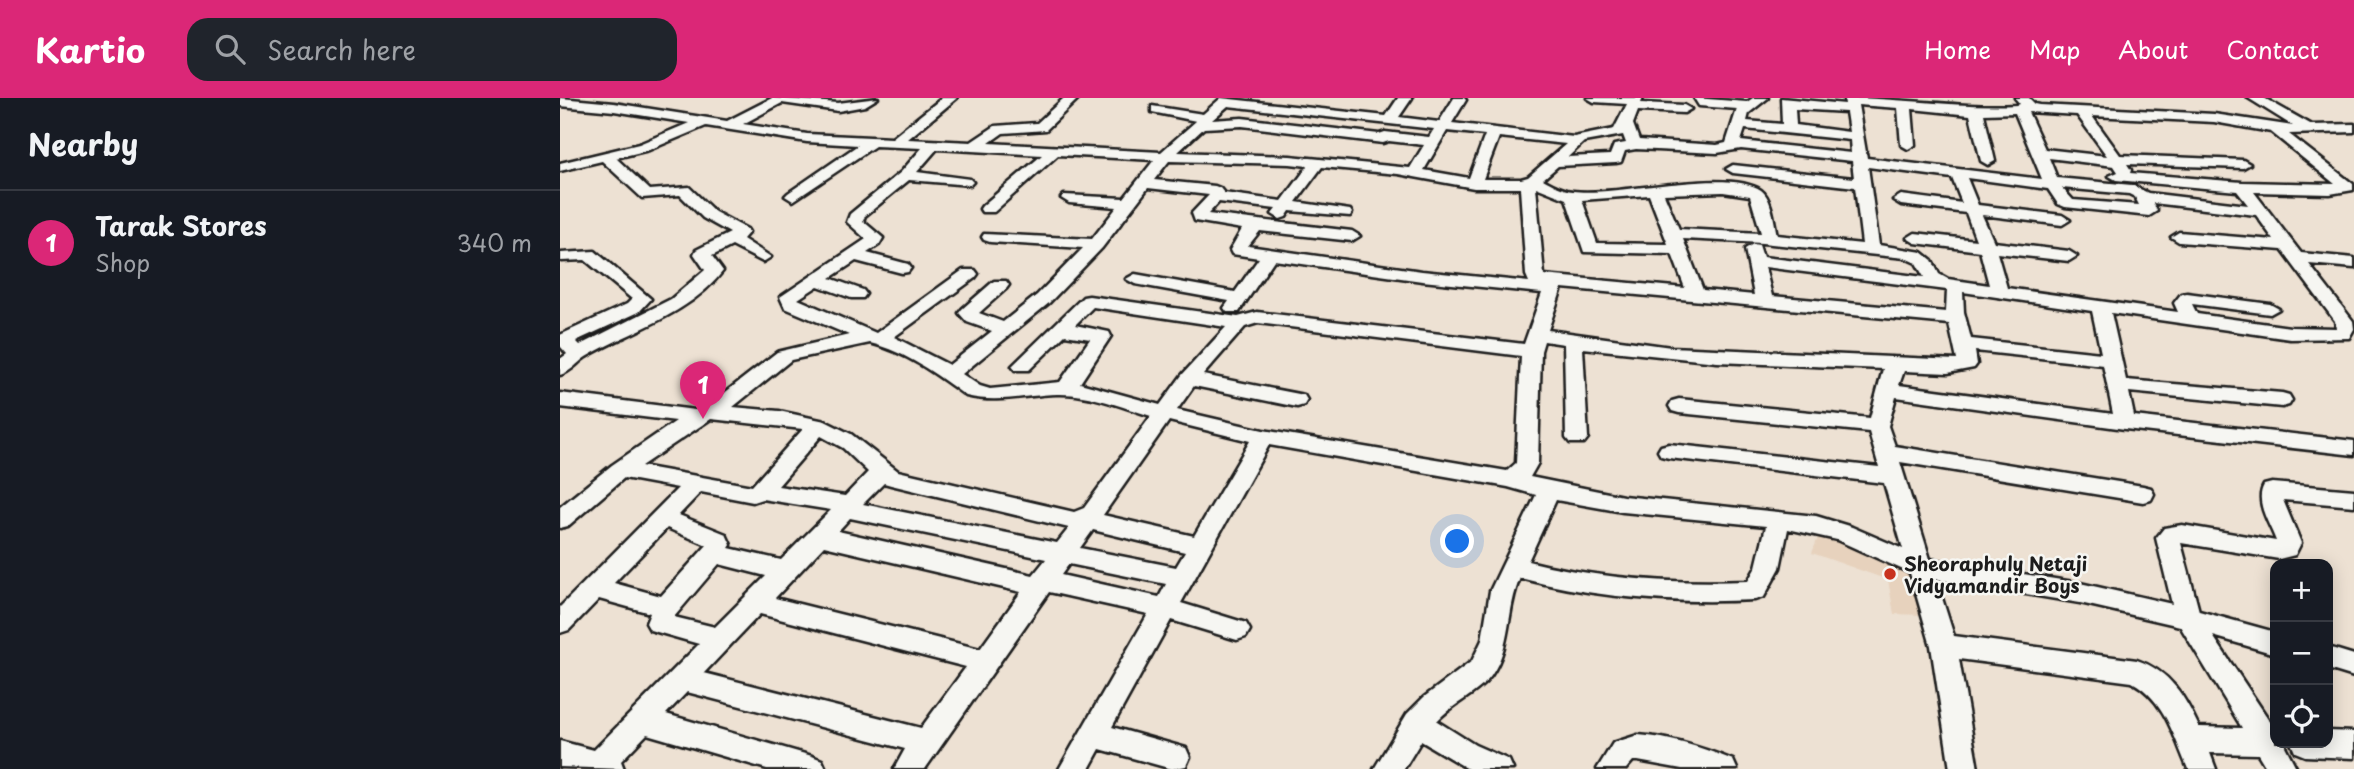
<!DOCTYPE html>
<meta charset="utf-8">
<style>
body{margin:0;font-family:"Playpen Sans",sans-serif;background:#20242c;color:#f1f3f6}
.controls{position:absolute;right:21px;bottom:21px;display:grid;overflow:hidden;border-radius:14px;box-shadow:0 4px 18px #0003}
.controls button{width:63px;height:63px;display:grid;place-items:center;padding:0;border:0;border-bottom:2px solid #363941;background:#171b24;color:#f1f3f6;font:35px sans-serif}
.you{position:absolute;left:898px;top:444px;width:24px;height:24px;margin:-18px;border:5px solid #fff;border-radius:50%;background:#1a73e8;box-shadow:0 0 0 10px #1a73e833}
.badge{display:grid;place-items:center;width:46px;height:46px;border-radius:50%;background:#db2777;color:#fff;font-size:23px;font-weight:700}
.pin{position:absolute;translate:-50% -58px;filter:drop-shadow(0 2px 4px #0008)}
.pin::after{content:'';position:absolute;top:37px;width:24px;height:21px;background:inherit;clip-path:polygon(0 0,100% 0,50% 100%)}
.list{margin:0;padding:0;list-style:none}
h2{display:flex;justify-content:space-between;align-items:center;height:91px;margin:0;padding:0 28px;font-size:30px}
h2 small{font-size:23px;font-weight:400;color:#9ea1a6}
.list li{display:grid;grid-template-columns:46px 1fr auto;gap:21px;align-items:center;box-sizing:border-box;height:105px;padding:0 28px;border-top:2px solid #363941}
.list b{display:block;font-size:26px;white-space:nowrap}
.list p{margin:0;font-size:23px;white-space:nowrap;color:#9ea1a6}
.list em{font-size:23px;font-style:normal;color:#9ea1a6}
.icon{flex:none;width:38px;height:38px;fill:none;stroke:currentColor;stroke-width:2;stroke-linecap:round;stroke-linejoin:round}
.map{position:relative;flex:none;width:1794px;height:671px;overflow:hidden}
header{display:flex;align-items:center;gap:42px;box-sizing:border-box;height:98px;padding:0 35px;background:#db2777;color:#fff}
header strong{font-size:33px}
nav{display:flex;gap:38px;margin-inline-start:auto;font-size:24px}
.search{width:490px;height:63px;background:#20242c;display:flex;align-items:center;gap:18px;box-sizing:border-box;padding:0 24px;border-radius:21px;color:#9ea1a6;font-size:26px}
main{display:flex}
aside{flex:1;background:#171b24}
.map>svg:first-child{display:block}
</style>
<header>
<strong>Kartio</strong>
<div class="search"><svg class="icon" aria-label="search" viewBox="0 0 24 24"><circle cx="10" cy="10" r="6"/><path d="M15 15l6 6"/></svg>Search here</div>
<nav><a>Home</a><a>Map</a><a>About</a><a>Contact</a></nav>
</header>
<main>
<aside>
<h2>Nearby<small></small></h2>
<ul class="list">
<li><span class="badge">1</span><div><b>Tarak Stores</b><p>Shop</p></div><em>340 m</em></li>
</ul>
</aside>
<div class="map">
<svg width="1794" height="671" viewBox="0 0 1794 671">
<rect width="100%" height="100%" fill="#ede1d3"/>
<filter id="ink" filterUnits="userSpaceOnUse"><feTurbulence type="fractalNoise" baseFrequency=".0143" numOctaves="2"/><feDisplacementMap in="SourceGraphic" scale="14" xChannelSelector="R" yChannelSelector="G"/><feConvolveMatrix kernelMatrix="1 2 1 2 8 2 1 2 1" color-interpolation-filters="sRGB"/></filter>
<g filter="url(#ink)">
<!-- built -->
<path fill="#e7d2bd" d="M1259,437l88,33 16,47 -29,-1 -6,-34 -76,-27z"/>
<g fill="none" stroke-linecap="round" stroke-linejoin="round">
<defs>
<path id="minor" d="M0,0l54,5 113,18 45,-23 66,5 40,-5 -13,8 -27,5 -56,-8 -39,21 64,10 85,4 50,-40h15l-49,41 63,3 24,-16 42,-3 27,-25h15l-33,32 -43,3 -14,10 172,9 35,-31 -44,-9v-6l51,8 18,-16 165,18 12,-18h14l-13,19 40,5 15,-24h10l2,2 -14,23 122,14 40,-8 13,-25 -33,-2 -7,-4h56l-2,5 43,2 7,4 -7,4 -46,-2 -5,13 6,16 78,5 9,-2 11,-34 -38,-3 -5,-8 53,4 6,-4h15l-19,15 -2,8 35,3 -1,-26 64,6 -1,-6c59,0 115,10 173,7l3,-1 -5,-6h14l6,6 5,1 174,9 79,12 -45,-28h16l48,27 42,-1v8l-65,2 64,50v6l-23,4 -76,-2 47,61 53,5v10l-45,-4 44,57 1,8 -5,9 -59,1 -179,-26 15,67 156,13 7,2 3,5 -3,5 -7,2 -153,-15 5,24 220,25v14l-229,-26 -229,-32 -8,29 7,20 248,40 8,2 3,6 -3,6 -8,2 -243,-40 30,97 150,24 92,21 -16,-66 8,-10 18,-3 94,16c-6,-17 -22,-39 -12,-56l8,-2 82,7v16l-71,-6 18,43 -6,12 -16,4 -98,-16 18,68 76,21v22l-62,-18 62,93v14h11l-1,3 12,23h-30l-9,-15 -48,-1 6,16h-28c-14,-32 -23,-69 -56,-87l-173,-23 19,110h-28l-19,-123 -21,-73 -73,-33 -49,-11 -8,39 -16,29 -9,3c-79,4 -158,-2 -235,-22 -14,32 -8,68 -29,98 -13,18 -39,28 -54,45l38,24 34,15 4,9h-45l-47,-28 -17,28h-30l33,-55 17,-17 48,-36 10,-21 8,-49 46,-96 -28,-8 -239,-42 -88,158 65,20 4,7 -4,7 -9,3 -66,-20 -59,107 74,21 4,9 -4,9 -14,3 -72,-20 -11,20h-30l89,-155 -99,-22 -124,177h-31l11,-20 -218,-57 -21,22 146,42 10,4 4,9h-59l-120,-35 -26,27 3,8 -64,-2v-26l34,9 105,-106 -49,-14 -4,-7 4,-10 -51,-14 -30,31 -9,3v-26l118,-119 -54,-10 -56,48 -8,2v-21l52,-42 64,-44 -116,-14v-14l135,17 19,-9 63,-49 72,-17 -64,-27 -5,-11 86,-58 -19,-17 3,-8 51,-42 21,-24 -47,-2 -82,55 -8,-5 3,-3 70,-48 -51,-3 -101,-16 -57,24 -33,8 34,32 39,-3 26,25 32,17 2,3 -6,7 28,18 -8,5 -31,-16 -20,10 11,15c-34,44 -91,59 -137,86 -9,6 -15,15 -26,18v-16l7,-5 -7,-8v-11l67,-31 5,-5 -47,-39 -24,1v-8l34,-2 56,48 -12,13 -63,29 4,4 91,-46 34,-29 -11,-16 2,-4 34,-17 -27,-15 -23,-23 -38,3 -40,-37 -42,10v-8l79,-19 50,-21 -75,-12 -54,-5zM1298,7l40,3 3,37 7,4 7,-4 -3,-36 58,6 11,46 7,4 7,-4 -11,-47 31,-1 27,66 -175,-21zM668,8l206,23 -5,8 -44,-5 -6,2 -137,-16 -30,2zM1235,11l51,3 3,20 -53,-7zM1468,14l49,3 30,41 -62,-7zM1532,18l122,6 57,10 64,52 -93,-2 -112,-9 1,-3 -4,-6 116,4 7,-4 -7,-4 -123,-5zM682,28l141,17 6,-2 35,4 -14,23 -120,-12 -112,-4 26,-24zM1185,31l105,11 1,13 -110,-12zM887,33l38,4 -16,43 -45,-8zM1063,37l3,8 -12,2 -4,10 -42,2 16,-15zM939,39l67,7 -38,33 -7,2h-38zM377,51l105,6 -60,51 -2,3 2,3h12l64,-57 96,5 -30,38 -60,-3 -3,3 8,5 48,4 -25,32 -108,-5 -2,3 2,3 6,2 93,6 -46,47 -34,27 -24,-9 27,-24 3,-4 -3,-4h-12l-32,28 -3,4 8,9 25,9 -43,34 -55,-28 81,-59 3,-4 -3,-4h-12l-87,63 -78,-34 20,-13 33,12h12l3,-4 -3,-4 -33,-12 26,-17 46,12 6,-1 3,-4 -3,-4 -41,-11 12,-8 4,-7 -20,-17 2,-5 44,-36 61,5 3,-3 -3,-3 -53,-7zM1076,51l81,4 24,-4 111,12 2,17 -121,-13 -7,4 7,4 122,14 7,57 -85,-9c-3,-13 -5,-37 -16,-45 -33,-23 -147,7 -188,1 -11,-1 -21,-7 -30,-12l15,-13 58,-3 5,-1 4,-11zM1489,60l65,8 4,6 -9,4 7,4 121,11 11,14 -100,-12 -16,-8 -75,-7zM609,63l121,3 18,2 -26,35 -58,-8 -4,-5 -5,-2 -61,-6zM762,69l76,7 76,14h46l6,87 3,7 -107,-11 -174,-25 12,-15 92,10 8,-5 -8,-5 -144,-17 11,-12 57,7 -4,5 8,5 6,-2 4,-6 60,5 2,-3 -2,-3 -54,-8zM1308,69l84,11 10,25 -61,-8 -8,5 8,5 65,8 10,27 -61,-7 -8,5 8,5 65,8 9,34 -41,-6 -9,-5 -7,-14 -10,-8 -43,-7zM1407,80l81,11 10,15 7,3 84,9 8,-5 -4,-8 103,12 18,25 -95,-8 -8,5 8,5 103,8 53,71 1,7 -46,-1 -93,-13 -5,-10 78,10 9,-5 -9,-5 -83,-11 -6,1 -7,9 4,9 -171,-24 -10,-35 72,8 8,-5 -8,-5 -75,-9 -12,-27 80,10 8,-5 -8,-5 -84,-10zM976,89l30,12 18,53 88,2 13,34 -141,-13zM588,90l61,7 -17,18 3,8 47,8 -12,21 2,4 27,4 -24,34 -100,-18 -9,5 9,5 94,17 -5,7 3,4h12l35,-52 148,21 120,12 -18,51 -267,-32 -19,5 -149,-21 -6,1 -71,69 3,4h14l36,-35 25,4 -30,43 -70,7 -10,-3 -18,-12 87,-71 53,-55zM1502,90l67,6 6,3 4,8 -66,-5zM1163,94l27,4 11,37 -82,-4 -15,-35zM1089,97l19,49 -71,-1 -15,-43zM1123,141l79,4 143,15 11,5 8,14 -161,-20 -4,-12 -6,-1 -8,5 9,46 -51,-5zM1205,169l182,23 -1,22 -174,-16zM1002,190l387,36 8,36 -286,-13 -123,-17zM1403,194l129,19 9,42 -130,-14 -7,-27zM533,209l133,20 -44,48 -22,30 -80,-22 31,-47 -2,-4 -34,-7zM698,225l263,33 -5,107 -9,8 -244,-41 -86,-20 17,-24 103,21 7,-2 3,-5 -3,-5 -101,-20 42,-48zM984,243l20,3 2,94 4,5h14l4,-5 -5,-90 134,14 166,7 -13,49 -191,-19 -7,2 -3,5 3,5 7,2 190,19 10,35 -210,-23 -8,2 -3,5 3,5 8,2 215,25 19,66 -51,-22 -36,-11 -193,-20 -93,-19 8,-14 3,-112zM310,245c36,9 66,31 96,53 33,8 58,-1 91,-2 32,-1 64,13 94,22l-67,92 -10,4 -176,-41 -47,-37 -26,-13 -46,-10 -46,-4 58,-47zM1415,253l128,14 10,49 -214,-29 5,-14 44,2 26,-5 3,-4zM151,321l92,10 -51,57 -111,-20zM609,323l81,20 -56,95 -91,-21zM261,338l22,12 25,24 -23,24 -67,-10zM324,385l7,2 178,43 -12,15 -194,-39zM141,394l52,10 9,-3 69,11 -50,50 -52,-12 2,-3 -5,-11 -47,-19zM996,402l67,12 143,14 -10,41 -8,14c-73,3 -149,-2 -220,-20zM290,420l196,41 -13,16 -195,-44zM107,430l40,17 -46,51 -47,-13zM533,432l92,22 -9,15 -96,-19zM264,448l197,46 -41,57 -205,-51zM159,466l47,12 -51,51 -41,-10zM509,466l97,20 -7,13 -98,-22zM1376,481l144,24 100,23 62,102 -43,-1c-14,-30 -29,-56 -62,-67l-183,-24zM200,516l206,53 -45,61 -217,-55z
M1768,549l26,8v22l-26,-8z
M1768,633l26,1v26l-49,-2 -10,-4 -4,-9h37z
M1078,637c32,2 65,13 95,25l4,9h-55l-44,-8h-5l-7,8h-29l16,-26z"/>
</defs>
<!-- minor casing -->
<use href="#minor" stroke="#1c1c1c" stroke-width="5"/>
<!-- minor -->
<use href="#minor" fill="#f6f6f2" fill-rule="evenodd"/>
</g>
</g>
<!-- markers -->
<circle fill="#c8321e" stroke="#f6f6f2" stroke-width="2.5" cx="1330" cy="476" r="7"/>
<g text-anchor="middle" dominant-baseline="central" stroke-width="5" stroke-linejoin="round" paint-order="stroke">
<!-- poi labels -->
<g font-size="19" font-weight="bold" fill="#1c1c1c" stroke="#f6f6f2" text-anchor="start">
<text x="1344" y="465">Sheoraphuly Netaji<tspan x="1344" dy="22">Vidyamandir Boys</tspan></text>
</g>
</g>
</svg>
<div class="controls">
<button>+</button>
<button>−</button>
<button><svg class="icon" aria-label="locate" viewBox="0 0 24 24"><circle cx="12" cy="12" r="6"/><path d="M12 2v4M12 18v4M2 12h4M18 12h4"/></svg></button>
</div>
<div class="you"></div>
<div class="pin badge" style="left:143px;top:321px">1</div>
</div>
</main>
